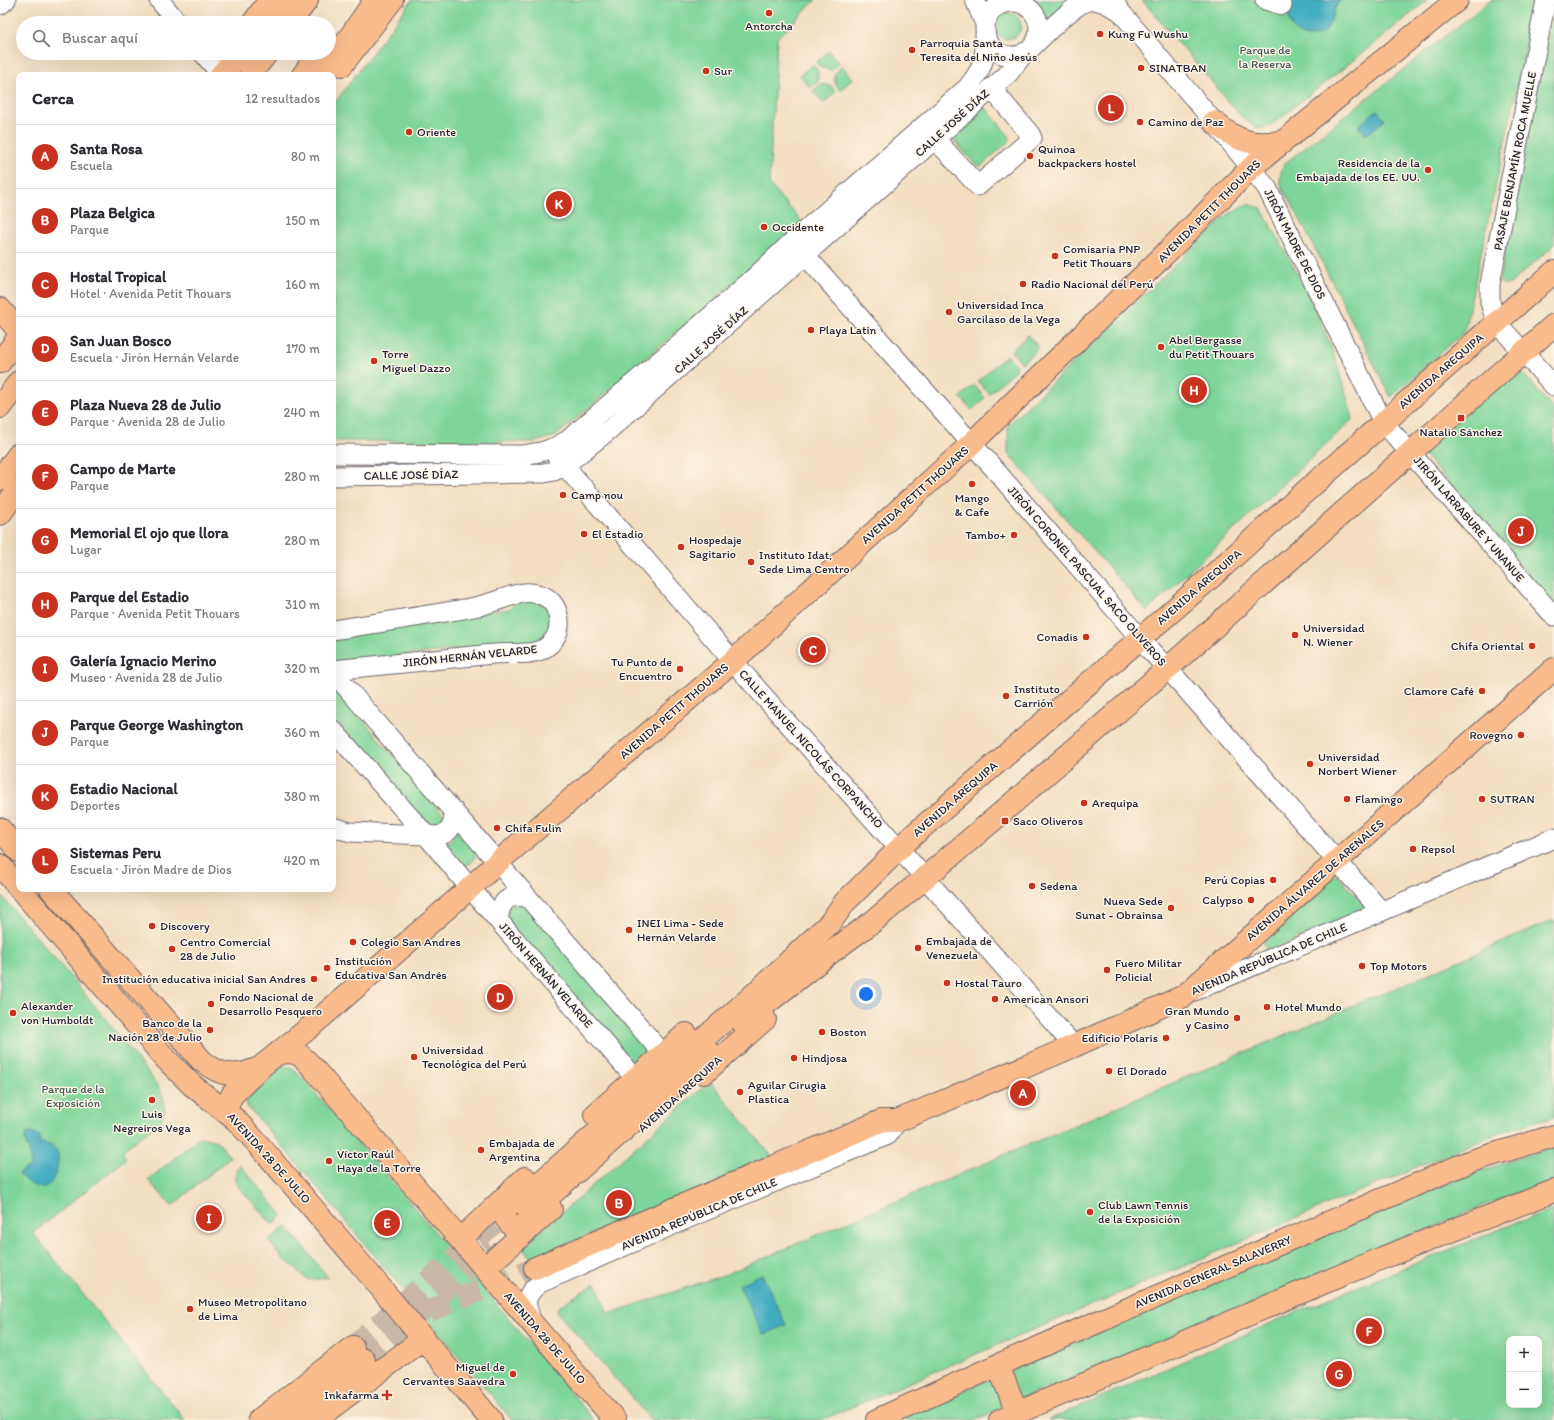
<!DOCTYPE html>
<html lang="es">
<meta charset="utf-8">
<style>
body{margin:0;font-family:Itim,sans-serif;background:#f7f7f7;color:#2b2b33}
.controls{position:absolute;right:12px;bottom:12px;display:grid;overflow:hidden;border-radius:8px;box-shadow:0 4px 16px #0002}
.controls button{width:36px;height:36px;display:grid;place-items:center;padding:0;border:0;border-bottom:1px solid #e1e1e2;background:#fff;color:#2b2b33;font:20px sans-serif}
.you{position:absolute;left:866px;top:994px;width:14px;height:14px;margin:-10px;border:3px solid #fff;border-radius:50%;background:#1a73e8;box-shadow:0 0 0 6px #1a73e833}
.badge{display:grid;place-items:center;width:26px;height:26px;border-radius:50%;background:#c8321e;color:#fff;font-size:13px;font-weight:700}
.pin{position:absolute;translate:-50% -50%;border:2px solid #fff;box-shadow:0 1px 4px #0006}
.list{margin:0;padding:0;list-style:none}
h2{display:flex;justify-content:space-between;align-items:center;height:52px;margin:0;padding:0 16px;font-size:17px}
h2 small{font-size:13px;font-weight:400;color:#7c7c81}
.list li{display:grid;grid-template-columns:26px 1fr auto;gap:12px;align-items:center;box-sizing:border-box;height:64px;padding:0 16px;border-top:1px solid #e1e1e2}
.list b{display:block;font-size:15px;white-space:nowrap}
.list p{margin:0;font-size:13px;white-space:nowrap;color:#7c7c81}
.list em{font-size:13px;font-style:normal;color:#7c7c81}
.icon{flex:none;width:22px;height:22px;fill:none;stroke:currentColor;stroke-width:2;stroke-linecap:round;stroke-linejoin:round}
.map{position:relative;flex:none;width:1554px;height:1420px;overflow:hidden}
.search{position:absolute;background:#fff;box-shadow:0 4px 16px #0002;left:16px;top:16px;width:320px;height:44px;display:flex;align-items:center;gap:10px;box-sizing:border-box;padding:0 14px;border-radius:22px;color:#7c7c81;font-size:15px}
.panel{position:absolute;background:#fff;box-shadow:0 4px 16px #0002;left:16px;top:72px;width:320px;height:820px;border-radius:8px}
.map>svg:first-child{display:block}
</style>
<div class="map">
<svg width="1554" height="1420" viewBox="0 0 1554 1420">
<rect width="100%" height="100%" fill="#fcf5e5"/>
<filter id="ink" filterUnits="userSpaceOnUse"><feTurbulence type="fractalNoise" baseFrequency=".025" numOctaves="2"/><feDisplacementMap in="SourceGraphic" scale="8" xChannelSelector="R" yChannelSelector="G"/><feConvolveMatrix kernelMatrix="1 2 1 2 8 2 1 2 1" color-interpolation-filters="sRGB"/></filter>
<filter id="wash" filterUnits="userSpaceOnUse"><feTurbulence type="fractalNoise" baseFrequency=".012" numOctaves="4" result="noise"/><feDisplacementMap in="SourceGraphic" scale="16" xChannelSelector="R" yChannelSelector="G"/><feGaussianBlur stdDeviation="0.9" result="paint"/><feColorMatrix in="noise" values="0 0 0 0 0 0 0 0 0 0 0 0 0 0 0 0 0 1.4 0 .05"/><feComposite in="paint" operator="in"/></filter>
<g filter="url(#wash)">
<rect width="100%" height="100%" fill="#f3dec0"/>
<!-- green -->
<path fill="#7ed599" stroke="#507c6a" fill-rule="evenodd" d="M412,0h404l-39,38 -8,146 34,39 -247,213 -21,6 -202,-1v-336z
M1031,0h42l-27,26c-1,-12 -4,-20 -15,-26z
M1142,0h286c-44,35 -87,71 -132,105 -7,6 -23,21 -32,23 -10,1 -17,-7 -24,-13z
M1491,0h45l-72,332 -73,65 -99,-193c-10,-16 -16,-22 -8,-40z
M1554,4v241l-44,39 -5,1 -5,-3 -1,-2z
M995 26a13 13 0 1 1 26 0a13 13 0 1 1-26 0Z
M829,51l10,12 -7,7 -11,-2 -5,-6z
M813,65l5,6v11l-8,6 -10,-13z
M842,66l11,13 -13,11 -5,-7v-10z
M821,84l10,2 5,6 -13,11 -10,-12z
M982,107l5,2 22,27 1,5 -29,25 -5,-1 -24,-27v-5z
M1247,204l14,4c27,49 57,99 75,153 6,19 11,39 17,58l-206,192 -139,-158v-28l219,-210z
M1028,335l11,13 -17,15 -11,-12z
M1007,355l11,12 -29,27 -11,-13z
M1512,370h8l34,40v194l-134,-154z
M974,385l11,13 -13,12 -12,-13z
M534,599l16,10v25c-12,12 -17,13 -33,9l-184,20v-31l176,-23 6,-6z
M333,685l112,132 3,7 -21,6 -94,-109z
M458,828l19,22c-3,11 -5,15 -17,17l-21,-24 12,-2z
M1336,874l31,34 -94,42 -8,-3 -1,-7z
M0,894l95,112 63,80c6,12 10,22 3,34l-39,31 4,8 -93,74 152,187h-185z
M507,905h20l123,147 -20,15 -122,-146z
M1554,920v196l-47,14 -50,20 -636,270h-170l-94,-108 1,-5 38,-24 12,31 116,-39z
M282,1065c12,2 19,12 26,20l147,170 139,165h-82l-206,-246 -59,-68 -1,-8 3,-6z
M710,1081l63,77 -242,101 -9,-11z
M200,1137l17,4 13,16 -58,49 -24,-26z
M1554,1147v34l-62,21 -344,145 -118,48 -55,25h-80c124,-53 248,-107 372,-160 94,-40 189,-84 287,-113z
M240,1165l42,50 -9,10 -36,-40c-3,-8 -3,-13 3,-20z
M1554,1210v210h-506l274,-119 191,-77zM1509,1339h30v66h-30z
M286,1226l42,51 -14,3 -8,-1 -13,-13 -11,-8 -13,-17z"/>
<!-- water -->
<path fill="#42acc1" stroke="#32677e" d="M1293,0h47c-8,10 -7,26 -18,33 -22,14 -43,-12 -29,-33z
M1377,110l8,10 -19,15 -8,-9z
M29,1133l10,2 1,8c6,1 13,2 17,8 4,9 -3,37 -14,37 -11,0 -16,-8 -24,-14l2,-3 10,-4c0,-3 0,-7 -1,-10 -1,-9 -7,-14 -4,-23z
M762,1274l24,51 -23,10 -24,-50z"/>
</g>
<g filter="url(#ink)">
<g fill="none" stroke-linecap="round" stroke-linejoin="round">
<!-- major-tunnel -->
<path stroke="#c9b8a5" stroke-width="22" stroke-dasharray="22 11" stroke-linecap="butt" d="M429,1311l106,-43
M353,1347l164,-144
M364,1360l51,-43 77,-70"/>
<defs>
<path id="minor" d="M159,0l19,23
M975,0l10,24
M1114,0l5,10 95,112 53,66 116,234 171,194
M1265,0l17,5
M1546,0l-56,284v18l6,20 58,64
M985 29a27 27 0 1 1 54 0a27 27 0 1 1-54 0Z
M0,5l6,-5
M1033,46c13,-12 42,-45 60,-46 9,0 18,7 26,10
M203,53l15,18
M934,138l44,48 54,-48 -2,-4 -39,-46
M793,241l90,103 107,120 160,186 27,29 204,232
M333,454l188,1c18,-2 32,-5 47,-15l120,-104 69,-61 36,-34 174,-153c16,-20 19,-28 18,-54
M557,457l188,218 329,371
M333,476l211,-3 10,-2 10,-5 45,-36 400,-357 16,-21
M333,630c47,-8 94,-14 141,-23 17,-3 33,-11 49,-14 6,-1 12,0 18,2 9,3 15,11 17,20 4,14 -3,29 -17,35 -14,6 -33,2 -48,4 -53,5 -107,11 -160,16
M333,672l330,382
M333,730l93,105 44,53 165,190
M333,827l17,5 76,3c20,3 28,-4 28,-24
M498,920c3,-20 9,-25 29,-23
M1194,991l360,-153
M533,1324c-8,-19 -11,-27 7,-41l158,-69 190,-79 9,-14"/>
<path id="major" d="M253,23l17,-23
M342,65l50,-65
M1214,122c24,20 39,25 70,19
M0,309l19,22
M0,362l19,-25
M0,514l19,-26
M0,829l19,22
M0,865l19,23
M20,889l145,169 27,27 44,35 22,24 112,131 121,145
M51,889l151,172c20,16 34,17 57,7
M743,1023l19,-16 68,-54 45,-33 124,-105 168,-146 387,-344
M280,1053c18,-3 21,2 33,15l302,352
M704,1073l61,-54
M225,1111l7,-16 30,-29 47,-38 161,-140 28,-26 235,-201 238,-217 184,-180 97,-97 205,-167
M595,1115l91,-81
M509,1193c-2,4 -5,8 -6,12 -2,8 6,21 14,23 8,2 15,-4 21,-8
M518,1202l231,-203 81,-76 15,-21 65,-64 299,-259 97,-88 248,-219
M529,1214l181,-161
M461,1239l64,-61
M485,1268l66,-59
M535,1268l346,-147h16l177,-75 110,-50 370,-327
M998,1365l19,47
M259,1420l94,-73
M287,1420l77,-60
M315,1420l109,-82
M877,1420l121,-55 473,-204 83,-25
M1000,1420l382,-162 172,-67"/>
<path id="highway" d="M266,23l17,-23
M290,23l17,-23
M221,75l20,-22
M250,75l17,-22
M303,75l16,-22
M321,75l22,-28 32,-47
M0,407l19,-25
M0,479l19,-25"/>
</defs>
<!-- minor casing -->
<use href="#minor" stroke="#6b646a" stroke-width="21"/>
<!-- major casing -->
<use href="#major" stroke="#6b646a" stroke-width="24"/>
<!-- highway casing -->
<use href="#highway" stroke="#6b646a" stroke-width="24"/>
<!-- minor -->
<use href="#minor" stroke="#fff" stroke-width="19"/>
<!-- major -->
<use href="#major" stroke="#fabb8c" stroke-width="22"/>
<!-- highway -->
<use href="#highway" stroke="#fabb8c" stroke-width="22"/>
</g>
</g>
<!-- markers -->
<g fill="#c8321e" stroke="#fcf5e5" stroke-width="1.5">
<circle cx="769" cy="13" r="4"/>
<circle cx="1100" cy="34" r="4"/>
<circle cx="912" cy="50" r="4"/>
<circle cx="1141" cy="68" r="4"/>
<circle cx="706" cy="71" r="4"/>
<circle cx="1140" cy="122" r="4"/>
<circle cx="409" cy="132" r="4"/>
<circle cx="1030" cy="156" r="4"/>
<circle cx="1428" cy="170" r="4"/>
<circle cx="764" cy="227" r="4"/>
<circle cx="1055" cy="256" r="4"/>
<circle cx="1023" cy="284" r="4"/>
<circle cx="949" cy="312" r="4"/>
<circle cx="811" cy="330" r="4"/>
<circle cx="1161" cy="347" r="4"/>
<circle cx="374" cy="361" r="4"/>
<rect x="1457" y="414" width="8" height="8" rx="2"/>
<circle cx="972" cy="484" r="4"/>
<circle cx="563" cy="495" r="4"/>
<circle cx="584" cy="534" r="4"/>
<circle cx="1014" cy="535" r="4"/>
<circle cx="681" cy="547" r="4"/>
<circle cx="751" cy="562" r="4"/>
<circle cx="1295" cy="635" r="4"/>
<circle cx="1086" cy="637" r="4"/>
<circle cx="1532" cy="646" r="4"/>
<circle cx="680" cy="669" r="4"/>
<circle cx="1482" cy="691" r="4"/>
<circle cx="1006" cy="696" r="4"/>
<circle cx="1521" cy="735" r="4"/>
<circle cx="1310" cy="764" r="4"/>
<circle cx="1347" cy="799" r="4"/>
<circle cx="1482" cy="799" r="4"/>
<circle cx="1084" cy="803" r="4"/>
<rect x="1001" y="817" width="8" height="8" rx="2"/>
<circle cx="497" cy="828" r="4"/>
<circle cx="1413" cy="849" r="4"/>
<circle cx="1273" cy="880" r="4"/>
<circle cx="1032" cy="886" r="4"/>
<circle cx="1251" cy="900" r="4"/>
<circle cx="1171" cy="908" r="4"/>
<circle cx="152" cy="926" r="4"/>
<circle cx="629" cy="930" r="4"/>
<circle cx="353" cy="942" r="4"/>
<circle cx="918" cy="948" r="4"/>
<circle cx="172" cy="949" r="4"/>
<circle cx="1362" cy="966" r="4"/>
<circle cx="327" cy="968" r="4"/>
<circle cx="1107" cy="970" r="4"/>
<circle cx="314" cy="979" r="4"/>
<circle cx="947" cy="983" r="4"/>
<circle cx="995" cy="999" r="4"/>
<circle cx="211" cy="1004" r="4"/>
<circle cx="1267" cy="1007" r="4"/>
<circle cx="13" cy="1013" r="4"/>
<circle cx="1237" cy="1018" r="4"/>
<circle cx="210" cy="1030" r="4"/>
<circle cx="822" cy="1032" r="4"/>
<circle cx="1166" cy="1038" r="4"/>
<circle cx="414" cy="1057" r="4"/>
<circle cx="794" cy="1058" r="4"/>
<circle cx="1109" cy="1071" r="4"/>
<circle cx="740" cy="1092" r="4"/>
<circle cx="152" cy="1100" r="4"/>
<circle cx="481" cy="1150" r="4"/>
<circle cx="329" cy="1161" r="4"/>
<circle cx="1090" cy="1212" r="4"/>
<circle cx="190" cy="1309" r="4"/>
<circle cx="513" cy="1374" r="4"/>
<path d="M385 1389h4v4h4v4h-4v4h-4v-4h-4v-4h4z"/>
</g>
<g text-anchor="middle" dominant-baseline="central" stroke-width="3" stroke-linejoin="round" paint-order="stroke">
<!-- poi labels -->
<g font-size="12" fill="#22223b" stroke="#fcf5e5" text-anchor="start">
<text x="769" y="26" text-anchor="middle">Antorcha</text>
<text x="1108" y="34">Kung Fu Wushu</text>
<text x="920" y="43">Parroquia Santa<tspan x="920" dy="14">Teresita del Niño Jesús</tspan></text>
<text x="1149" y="68">SINATBAN</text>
<text x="714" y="71">Sur</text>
<text x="1148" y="122">Camino de Paz</text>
<text x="417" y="132">Oriente</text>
<text x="1038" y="149">Quinoa<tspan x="1038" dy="14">backpackers hostel</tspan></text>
<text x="1420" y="163" text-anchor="end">Residencia de la<tspan x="1420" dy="14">Embajada de los EE. UU.</tspan></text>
<text x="772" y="227">Occidente</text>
<text x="1063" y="249">Comisaría PNP<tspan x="1063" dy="14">Petit Thouars</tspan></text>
<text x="1031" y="284">Radio Nacional del Perú</text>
<text x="957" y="305">Universidad Inca<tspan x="957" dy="14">Garcilaso de la Vega</tspan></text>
<text x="819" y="330">Playa Latin</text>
<text x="1169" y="340">Abel Bergasse<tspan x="1169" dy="14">du Petit Thouars</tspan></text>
<text x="382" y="354">Torre<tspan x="382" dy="14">Miguel Dazzo</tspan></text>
<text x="1461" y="432" text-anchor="middle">Natalio Sánchez</text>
<text x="571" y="495">Camp nou</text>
<text x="972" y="498" text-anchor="middle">Mango<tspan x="972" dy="14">&amp; Cafe</tspan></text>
<text x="592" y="534">El Estadio</text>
<text x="1006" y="535" text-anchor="end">Tambo+</text>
<text x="689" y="540">Hospedaje<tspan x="689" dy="14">Sagitario</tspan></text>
<text x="759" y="555">Instituto Idat,<tspan x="759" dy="14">Sede Lima Centro</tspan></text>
<text x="1303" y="628">Universidad<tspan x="1303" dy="14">N. Wiener</tspan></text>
<text x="1078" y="637" text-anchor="end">Conadis</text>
<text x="1524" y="646" text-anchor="end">Chifa Oriental</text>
<text x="672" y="662" text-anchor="end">Tu Punto de<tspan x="672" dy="14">Encuentro</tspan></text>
<text x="1014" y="689">Instituto<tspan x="1014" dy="14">Carrión</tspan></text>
<text x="1474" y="691" text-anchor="end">Clamore Café</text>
<text x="1513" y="735" text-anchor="end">Rovegno</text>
<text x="1318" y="757">Universidad<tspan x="1318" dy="14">Norbert Wiener</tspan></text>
<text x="1355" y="799">Flamingo</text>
<text x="1490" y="799">SUTRAN</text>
<text x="1092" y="803">Arequipa</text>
<text x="1013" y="821">Saco Oliveros</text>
<text x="505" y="828">Chifa Fulin</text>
<text x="1421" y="849">Repsol</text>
<text x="1265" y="880" text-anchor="end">Perú Copias</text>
<text x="1040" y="886">Sedena</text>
<text x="1243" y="900" text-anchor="end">Calypso</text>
<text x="1163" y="901" text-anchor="end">Nueva Sede<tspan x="1163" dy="14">Sunat - Obrainsa</tspan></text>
<text x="637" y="923">INEI Lima - Sede<tspan x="637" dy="14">Hernán Velarde</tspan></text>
<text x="160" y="926">Discovery</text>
<text x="926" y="941">Embajada de<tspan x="926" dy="14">Venezuela</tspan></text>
<text x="180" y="942">Centro Comercial<tspan x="180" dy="14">28 de Julio</tspan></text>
<text x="361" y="942">Colegio San Andres</text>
<text x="335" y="961">Institución<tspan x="335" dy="14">Educativa San Andrés</tspan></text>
<text x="1115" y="963">Fuero Militar<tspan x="1115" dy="14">Policial</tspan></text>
<text x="1370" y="966">Top Motors</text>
<text x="306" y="979" text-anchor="end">Institución educativa inicial San Andres</text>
<text x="955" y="983">Hostal Tauro</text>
<text x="219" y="997">Fondo Nacional de<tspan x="219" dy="14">Desarrollo Pesquero</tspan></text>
<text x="1003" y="999">American Ansori</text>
<text x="21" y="1006">Alexander<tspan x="21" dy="14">von Humboldt</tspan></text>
<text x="1275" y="1007">Hotel Mundo</text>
<text x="1229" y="1011" text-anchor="end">Gran Mundo<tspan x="1229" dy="14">y Casino</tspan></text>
<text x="202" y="1023" text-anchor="end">Banco de la<tspan x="202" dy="14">Nación 28 de Julio</tspan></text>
<text x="830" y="1032">Boston</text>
<text x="1158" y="1038" text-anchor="end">Edificio Polaris</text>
<text x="422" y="1050">Universidad<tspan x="422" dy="14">Tecnológica del Perú</tspan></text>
<text x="802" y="1058">Hindjosa</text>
<text x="1117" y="1071">El Dorado</text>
<text x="748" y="1085">Aguilar Cirugia<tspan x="748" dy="14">Plastica</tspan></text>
<text x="152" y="1114" text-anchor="middle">Luis<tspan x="152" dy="14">Negreiros Vega</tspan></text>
<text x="489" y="1143">Embajada de<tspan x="489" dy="14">Argentina</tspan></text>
<text x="337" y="1154">Víctor Raúl<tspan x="337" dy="14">Haya de la Torre</tspan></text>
<text x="1098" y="1205">Club Lawn Tennis<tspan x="1098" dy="14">de la Exposición</tspan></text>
<text x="198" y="1302">Museo Metropolitano<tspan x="198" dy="14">de Lima</tspan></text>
<text x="505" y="1367" text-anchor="end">Miguel de<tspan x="505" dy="14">Cervantes Saavedra</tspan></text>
<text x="379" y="1395" text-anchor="end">Inkafarma</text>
</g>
<!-- park labels -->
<g font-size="12" fill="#3e5857" stroke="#fcf5e5">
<text x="1265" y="50">Parque de<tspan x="1265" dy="14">la Reserva</tspan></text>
<text x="73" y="1089">Parque de la<tspan x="73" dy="14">Exposición</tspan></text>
</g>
<!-- street labels -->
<g font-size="12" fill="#22223b" stroke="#fcf5e5">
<text transform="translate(952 123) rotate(-42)">CALLE JOSÉ DÍAZ</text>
<text transform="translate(1515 161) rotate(-79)">PASAJE BENJAMÍN ROCA MUELLE</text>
<text transform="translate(1209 211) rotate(-45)">AVENIDA PETIT THOUARS</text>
<text transform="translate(1295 244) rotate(63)">JIRÓN MADRE DE DIOS</text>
<text transform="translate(711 340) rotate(-42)">CALLE JOSÉ DÍAZ</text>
<text transform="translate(1441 371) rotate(-41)">AVENIDA AREQUIPA</text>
<text transform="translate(411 475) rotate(-1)">CALLE JOSÉ DÍAZ</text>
<text transform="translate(915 495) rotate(-42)">AVENIDA PETIT THOUARS</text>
<text transform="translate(1469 519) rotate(49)">JIRÓN LARRABURE Y UNANUE</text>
<text transform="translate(1087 576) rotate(49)">JIRÓN CORONEL PASCUAL SACO OLIVEROS</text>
<text transform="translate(1199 587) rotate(-41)">AVENIDA AREQUIPA</text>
<text transform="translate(470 656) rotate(-6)">JIRÓN HERNÁN VELARDE</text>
<text transform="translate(674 711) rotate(-41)">AVENIDA PETIT THOUARS</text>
<text transform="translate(811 749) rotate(48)">CALLE MANUEL NICOLÁS CORPANCHO</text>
<text transform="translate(955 799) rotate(-41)">AVENIDA AREQUIPA</text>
<text transform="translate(1315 880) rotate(-41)">AVENIDA ÁLVAREZ DE ARENALES</text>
<text transform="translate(1269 959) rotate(-23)">AVENIDA REPÚBLICA DE CHILE</text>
<text transform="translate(546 975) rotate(49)">JIRÓN HERNÁN VELARDE</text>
<text transform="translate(680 1094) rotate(-42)">AVENIDA AREQUIPA</text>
<text transform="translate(269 1158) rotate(48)">AVENIDA 28 DE JULIO</text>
<text transform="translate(699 1214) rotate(-23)">AVENIDA REPÚBLICA DE CHILE</text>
<text transform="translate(1213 1272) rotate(-23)">AVENIDA GENERAL SALAVERRY</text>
<text transform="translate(545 1338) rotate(49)">AVENIDA 28 DE JULIO</text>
</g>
</g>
</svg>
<div class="controls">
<button>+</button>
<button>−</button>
</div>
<div class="you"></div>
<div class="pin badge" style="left:1023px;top:1093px">A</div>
<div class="pin badge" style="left:619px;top:1203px">B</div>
<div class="pin badge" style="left:813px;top:650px">C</div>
<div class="pin badge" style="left:500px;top:997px">D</div>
<div class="pin badge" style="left:387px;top:1223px">E</div>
<div class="pin badge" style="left:1369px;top:1331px">F</div>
<div class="pin badge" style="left:1339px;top:1374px">G</div>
<div class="pin badge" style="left:1194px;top:390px">H</div>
<div class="pin badge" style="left:209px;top:1218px">I</div>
<div class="pin badge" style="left:1521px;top:531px">J</div>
<div class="pin badge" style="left:559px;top:204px">K</div>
<div class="pin badge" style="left:1111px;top:108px">L</div>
<div class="search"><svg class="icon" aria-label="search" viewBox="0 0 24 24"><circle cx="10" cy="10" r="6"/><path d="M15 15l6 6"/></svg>Buscar aquí</div>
<section class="panel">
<h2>Cerca<small>12 resultados</small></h2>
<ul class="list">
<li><span class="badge">A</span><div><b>Santa Rosa</b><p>Escuela</p></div><em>80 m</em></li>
<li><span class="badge">B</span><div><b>Plaza Belgica</b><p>Parque</p></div><em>150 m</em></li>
<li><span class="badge">C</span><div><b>Hostal Tropical</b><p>Hotel · Avenida Petit Thouars</p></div><em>160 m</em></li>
<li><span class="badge">D</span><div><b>San Juan Bosco</b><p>Escuela · Jirón Hernán Velarde</p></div><em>170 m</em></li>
<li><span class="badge">E</span><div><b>Plaza Nueva 28 de Julio</b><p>Parque · Avenida 28 de Julio</p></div><em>240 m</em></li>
<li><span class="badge">F</span><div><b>Campo de Marte</b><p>Parque</p></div><em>280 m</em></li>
<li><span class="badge">G</span><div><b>Memorial El ojo que llora</b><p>Lugar</p></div><em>280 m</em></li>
<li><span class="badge">H</span><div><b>Parque del Estadio</b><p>Parque · Avenida Petit Thouars</p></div><em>310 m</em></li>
<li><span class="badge">I</span><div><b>Galería Ignacio Merino</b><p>Museo · Avenida 28 de Julio</p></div><em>320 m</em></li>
<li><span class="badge">J</span><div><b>Parque George Washington</b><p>Parque</p></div><em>360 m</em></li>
<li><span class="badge">K</span><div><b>Estadio Nacional</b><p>Deportes</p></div><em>380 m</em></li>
<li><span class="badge">L</span><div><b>Sistemas Peru</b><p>Escuela · Jirón Madre de Dios</p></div><em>420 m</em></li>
</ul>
</section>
</div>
